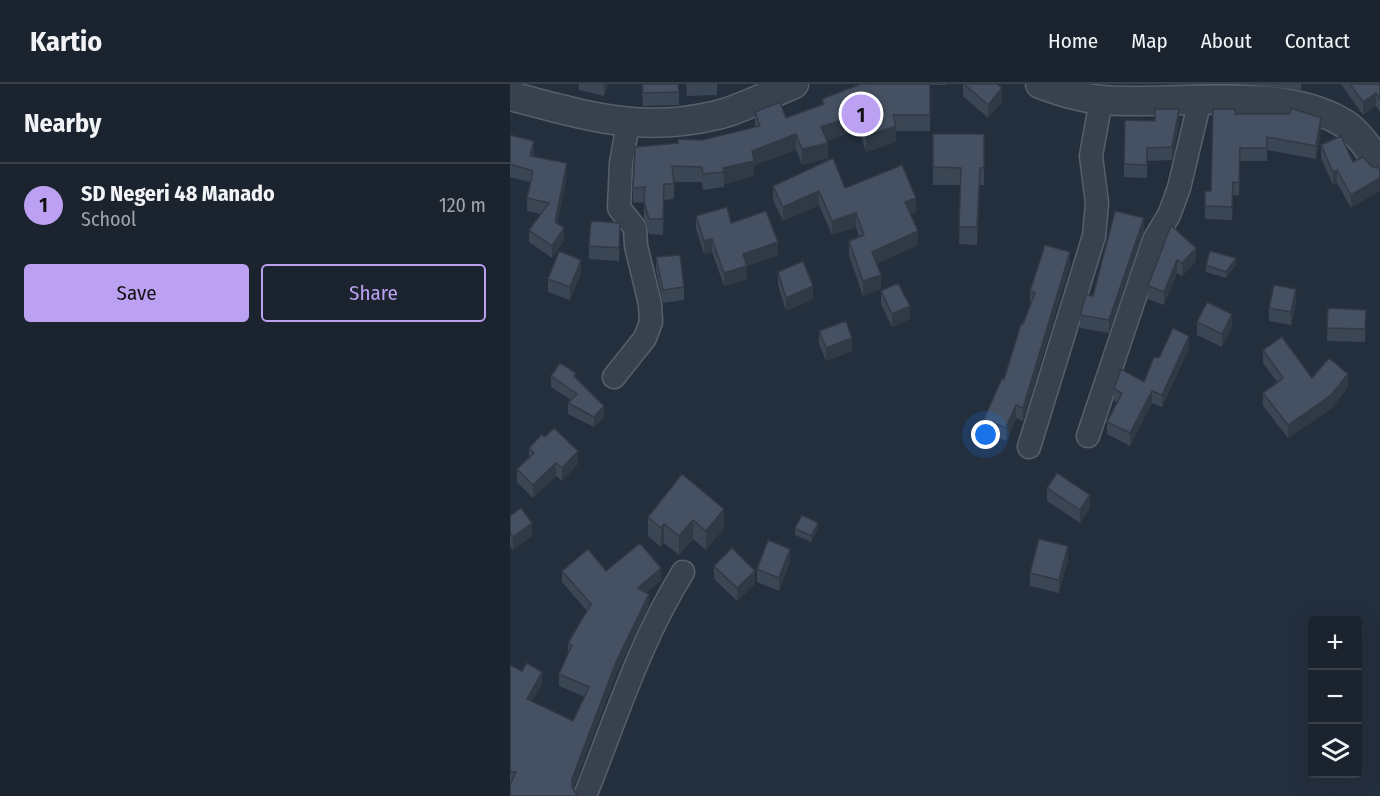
<!DOCTYPE html>
<meta charset="utf-8">
<style>
body{margin:0;font-family:"Fira Sans Condensed",sans-serif;background:#242b36;color:#f1f3f6}
.controls{position:absolute;right:18px;bottom:18px;display:grid;overflow:hidden;border-radius:6px;box-shadow:0 6px 24px #0002}
.controls button{width:54px;height:54px;display:grid;place-items:center;padding:0;border:0;border-bottom:2px solid #39404a;background:#1b232e;color:#f1f3f6;font:30px sans-serif}
.you{position:absolute;left:476px;top:351px;width:21px;height:21px;margin:-15px;border:4px solid #fff;border-radius:50%;background:#1a73e8;box-shadow:0 0 0 9px #1a73e833}
.badge{display:grid;place-items:center;width:39px;height:39px;border-radius:50%;background:#bca0f2;color:#111;font-size:20px;font-weight:700}
.pin{position:absolute;translate:-50% -50%;border:3px solid #fff;box-shadow:0 2px 6px #0006}
.list{margin:0;padding:0;list-style:none}
h2{display:flex;justify-content:space-between;align-items:center;height:78px;margin:0;padding:0 24px;font-size:26px}
h2 small{font-size:20px;font-weight:400;color:#a0a4aa}
.list li{display:grid;grid-template-columns:39px 1fr auto;gap:18px;align-items:center;box-sizing:border-box;height:84px;padding:0 24px;border-top:2px solid #39404a}
.list b{display:block;font-size:22px;white-space:nowrap}
.list p{margin:0;font-size:20px;white-space:nowrap;color:#a0a4aa}
.list em{font-size:20px;font-style:normal;color:#a0a4aa}
.actions{display:flex;gap:12px;padding:18px 24px}
.actions a{flex:1;padding:14px 0;border:2px solid #bca0f2;border-radius:6px;text-align:center;font-size:21px;color:#bca0f2}
.actions .main{background:#bca0f2;color:#111}
.icon{flex:none;width:33px;height:33px;fill:none;stroke:currentColor;stroke-width:2;stroke-linecap:round;stroke-linejoin:round}
.map{position:relative;flex:none;width:870px;height:712px;overflow:hidden}
header{display:flex;align-items:center;gap:36px;box-sizing:border-box;height:84px;padding:0 30px;background:#1b232e;border-bottom:2px solid #39404a}
header strong{font-size:28px}
nav{display:flex;gap:33px;margin-inline-start:auto;font-size:21px}
main{display:flex}
aside{flex:1;background:#1b232e}
.map>svg:first-child{display:block}
</style>
<header>
<strong>Kartio</strong>
<nav><a>Home</a><a>Map</a><a>About</a><a>Contact</a></nav>
</header>
<main>
<aside>
<h2>Nearby<small></small></h2>
<ul class="list">
<li><span class="badge">1</span><div><b>SD Negeri 48 Manado</b><p>School</p></div><em>120 m</em></li>
</ul>
<div class="actions"><a class="main">Save</a><a>Share</a></div>
</aside>
<div class="map">
<svg width="870" height="712" viewBox="0 0 870 712">
<rect width="100%" height="100%" fill="#242f3e"/>
<g fill="none" stroke-linecap="round" stroke-linejoin="round">
<defs>
<path id="minor" d="M104,293l31,-39 6,-16 -1,-18 -14,-58 -1,-18 -16,-20 2,-45 7,-39
M578,352l66,-196 15,-25 10,-27 21,-88
M519,363l65,-211 3,-33 -6,-47 10,-56
M75,712c31,-77 54,-153 98,-224"/>
<path id="tertiary" d="M530,0c21,8 40,14 62,16 73,6 181,-16 243,24 15,10 25,27 35,42
M0,12c75,19 129,38 207,19 26,-6 52,-21 77,-31"/>
</defs>
<!-- minor casing -->
<use href="#minor" stroke="#565f6c" stroke-width="25"/>
<!-- tertiary casing -->
<use href="#tertiary" stroke="#565f6c" stroke-width="31"/>
<!-- minor -->
<use href="#minor" stroke="#38414e" stroke-width="22"/>
<!-- tertiary -->
<use href="#tertiary" stroke="#38414e" stroke-width="28"/>
</g>
<!-- wall -->
<path fill="#3b4654" d="M69,0h29l-4,12 -25,-6z
M131,0l38,8v13l-36,1z
M176,0h31v11l-30,1z
M351,0h85v1h-16v46h-34v11l-30,10 -7,-23 -32,12 1,17 -26,7 -6,-15 -42,15v11l-30,8v3l-21,3 -1,-8h-28v17l-10,1 -1,35 -14,-1 -5,-16v-16l-11,1v-15l69,-48 53,-13v-15l31,6 36,-14v-5z
M453,0h34l5,18 -14,16 -25,-22z
M731,0h60v6z
M831,0h39v28l-4,-6 -13,9z
M725,30l86,17 -5,28 -49,-9v11h-27l-1,35 -6,-1 -1,25 -27,-1v-28h6z
M669,38l-7,38 -25,1v17l-23,-1v-13z
M423,50h51v51h-4l-3,60 -18,-1 2,-59h-28z
M0,51l24,19 -1,3 34,18 -10,49 7,17 -12,17 -23,-16v-12l12,-16 -14,-3v-13l3,-16 -20,-5z
M811,61l32,17 -2,46 -14,-25 -4,2 -12,-27z
M263,102l72,2 71,24 -6,2 8,31 -42,19 5,25 -18,7 -14,-41v-14l10,-4 -3,-10 -24,8 -13,-30 -36,16 -10,-21z
M186,132l35,7 47,32 -31,11v13l-23,7 -12,-34 -8,2 -8,-25z
M661,141l25,36 -14,15 -5,-3 -13,32 -16,-6v-13z
M634,147l-35,102 -29,-5v-13z
M110,152l-1,25 -30,-2v-13z
M146,173l28,30v13l-21,3 -7,-33z
M560,181l-47,156 -7,-3 -10,23 -22,-9v-13l20,-40 26,-75v-13z
M696,181h30l-10,13 -20,-6z
M268,188l35,27 -27,12 -8,-26z
M71,189l-11,27 -22,-8v-13z
M371,207l29,28 -18,8 -11,-23z
M786,218l-5,23 -22,-4v-13z
M818,224l38,2 -1,32 -38,-1z
M687,238l35,5 -10,20 -25,-12z
M309,247l33,20 -26,10 -7,-17z
M679,264l-27,59 -10,-4 -22,43 -23,-12v-12l10,-20 -3,-1v-12l30,-7 15,-24z
M753,266l49,28 36,9 -17,22 -43,29 -25,-32v-13l14,-11 -14,-19z
M41,292l25,1 28,40 -10,10 -26,-13v-11l3,-3 -20,-13z
M19,364l49,16 -16,17 -6,-5 -23,22 -16,-16v-13l12,-12z
M172,390l42,54 -18,22 -13,-11 -14,16 -15,-12 -3,4 -13,-11v-19z
M537,404l43,20 -10,15 -33,-22z
M0,432l22,20 -19,14 -3,-4z
M285,444l23,1 -7,13 -16,-7z
M558,476l-9,33 -29,-7v-13z
M280,478l-11,29 -22,-9v-13z
M204,482l41,18 -18,17 -23,-22z
M52,487h44l55,9 -15,13 3,12 -33,69 -43,115 4,7 -67,-12v-119l32,19 -10,17 41,20 12,-24 -26,-11v-12l9,-21v-10l19,-32 -25,-29z"/>
<!-- shaded-wall -->
<path fill="#303945" d="M94,0h4l-4,12z
M492,4v14l-14,16v-13z
M866,9v13l-13,9v-13z
M669,25v13l-7,38v-13z
M349,30v15l-38,14v-16z
M811,34v13l-5,28v-13z
M386,42v16l-30,10v-16z
M286,50v16l-42,15v11l-30,8 -1,-16 29,-17z
M24,57v13l-4,15v-13z
M318,59v15l-26,7v-16z
M57,79v12l-12,60v-13z
M470,84v17l-3,60v-18z
M827,86v13l-4,2v-13z
M870,94v13l-29,17v-13z
M309,107v14l-36,16v-14z
M406,114v14l-11,5v-15z
M346,129v14l-24,8v-14z
M634,134v13l-35,102v-13z
M54,144v13l-12,17v-12z
M408,147v14l-46,21v-14z
M202,155v13l-8,2v-13z
M268,158v13l-31,11v13l-23,7v-13l19,-19z
M686,164v13l-14,15v-13z
M560,168v13l-47,156v-13z
M726,174v7l-10,13v-6z
M71,176v13l-11,27v-13z
M667,176v13l-13,32v-13z
M371,191v14l-18,7v-15z
M303,202v13l-27,12v-13z
M786,205v13l-5,23v-13z
M400,222v13l-18,8v-13z
M722,230v13l-10,20v-13z
M679,252v12l-27,59v-12z
M342,254v13l-26,10v-13z
M838,290v13l-17,22 -43,29v-13z
M642,307v12l-22,43v-13z
M506,321v13l-10,23v-13z
M94,322v11l-10,10v-10z
M68,367v13l-16,17v-13z
M46,379v13l-23,22v-13z
M580,411v13l-10,15v-13z
M214,425v19l-18,22v-19z
M183,436v19l-14,16v-19z
M22,439v13l-19,14v-13z
M308,439v6l-7,13v-6z
M154,440v19l-3,4v-19z
M558,462v14l-9,33v-13z
M280,465v13l-11,29v-13z
M151,484v12l-23,20v-12z
M245,487v13l-18,17v-13z
M139,510v11l-33,69 -44,117v5v-17l44,-117z
M32,588v12l-15,26v-11z"/>
<!-- building -->
<path fill="#455162" stroke="#303945" stroke-width="1.5" d="M132,0h36l1,8 -36,1z
M351,0h69v31h-37l3,11 -30,10 -7,-22 -38,13 7,16 -26,6 -6,-15 -44,17 2,10 -31,7 1,4 -21,2 -1,-7 -30,-1 2,18h-10l-1,35h-14l-5,-17 1,-15 -12,1 2,-41 43,-4v-4l24,1 58,-14 -5,-14 25,-10 6,16 38,-14 -2,-5z
M454,0h33l5,4 -14,17z
M840,0h30v15l-4,-6 -13,9z
M781,24l30,10 -5,28 -49,-9v11h-27l-1,35 -6,-1 -1,25 -27,-1v-15h6l2,-82h22v5h55z
M645,25h24l-7,38 -25,1v17l-23,-1 1,-44 30,1z
M423,50h51v34h-4l-3,59h-18l2,-59 -28,-1z
M0,51l24,6 -4,15 37,7 -12,59 9,6 -12,18 -23,-16 20,-27 -22,-5 6,-27 -23,-7z
M831,52l12,26 10,-5 9,10 8,1v10l-29,17 -14,-25 -4,2 -12,-27z
M323,74l12,30 57,-23 14,33 -11,4 13,29 -46,21 9,23 -18,6 -14,-40 15,-6 -8,-22 -24,8 -13,-30 -36,16 -10,-21z
M217,123l4,16 35,-12 12,31 -35,12 4,12 -23,7 -12,-34 -8,2 -8,-25z
M605,127l29,7 -35,102 -29,-5 6,-20 7,1z
M81,137l29,2 -1,25 -30,-2z
M661,141l25,23 -14,15 -5,-3 -13,32 -16,-6z
M535,161l25,7 -47,156 -7,-3 -10,23 -22,-9 18,-41 2,1 17,-55h2l12,-31 -5,-2z
M49,167l22,9 -11,27 -22,-8z
M700,167l26,7 -10,14 -20,-7z
M170,171l4,32 -21,3 -7,-33z
M293,177l10,25 -27,12 -8,-26z
M388,199l12,23 -18,8 -11,-23z
M764,201l22,4 -5,23 -22,-4z
M697,218l25,12 -10,20 -25,-12z
M818,224l38,2 -1,19 -38,-1z
M336,237l6,17 -26,10 -7,-17z
M663,244l16,8 -27,59 -10,-4 -22,42 -23,-11 15,-29 -8,-4 7,-20 23,13 10,-25 5,1z
M772,253l30,41 17,-20 19,16 -17,21 -43,30 -25,-32 20,-15 -20,-28z
M50,279l16,10 -2,3 30,30 -10,11 -26,-14 9,-9 -26,-18z
M44,344l24,23 -16,17 -6,-5 -23,22 -16,-16 17,-16 -5,-5 13,-14 3,3z
M547,389l33,22 -10,15 -33,-22z
M172,390l42,35 -18,22 -13,-11 -14,16 -15,-12 -3,4 -13,-11z
M11,424l11,15 -19,14 -3,-4v-17z
M292,431l16,8 -7,13 -16,-8z
M529,455l29,7 -9,34 -29,-7z
M258,456l22,9 -11,29 -22,-9z
M130,459l21,25 -23,20 11,6 -33,68 -44,117v8l5,8 -1,1h-66v-11l6,-13h-6v-107l12,6 5,-8 15,9 -15,27 46,22 16,-34 -30,-13 13,-29 -4,-2 23,-39 -29,-33 26,-22 18,22z
M222,464l23,23 -18,17 -23,-22z"/>
</svg>
<div class="controls">
<button>+</button>
<button>−</button>
<button><svg class="icon" aria-label="layers" viewBox="0 0 24 24"><path d="M12 4l9 5-9 5-9-5zM3 14l9 5 9-5"/></svg></button>
</div>
<div class="you"></div>
<div class="pin badge" style="left:351px;top:30px">1</div>
</div>
</main>
